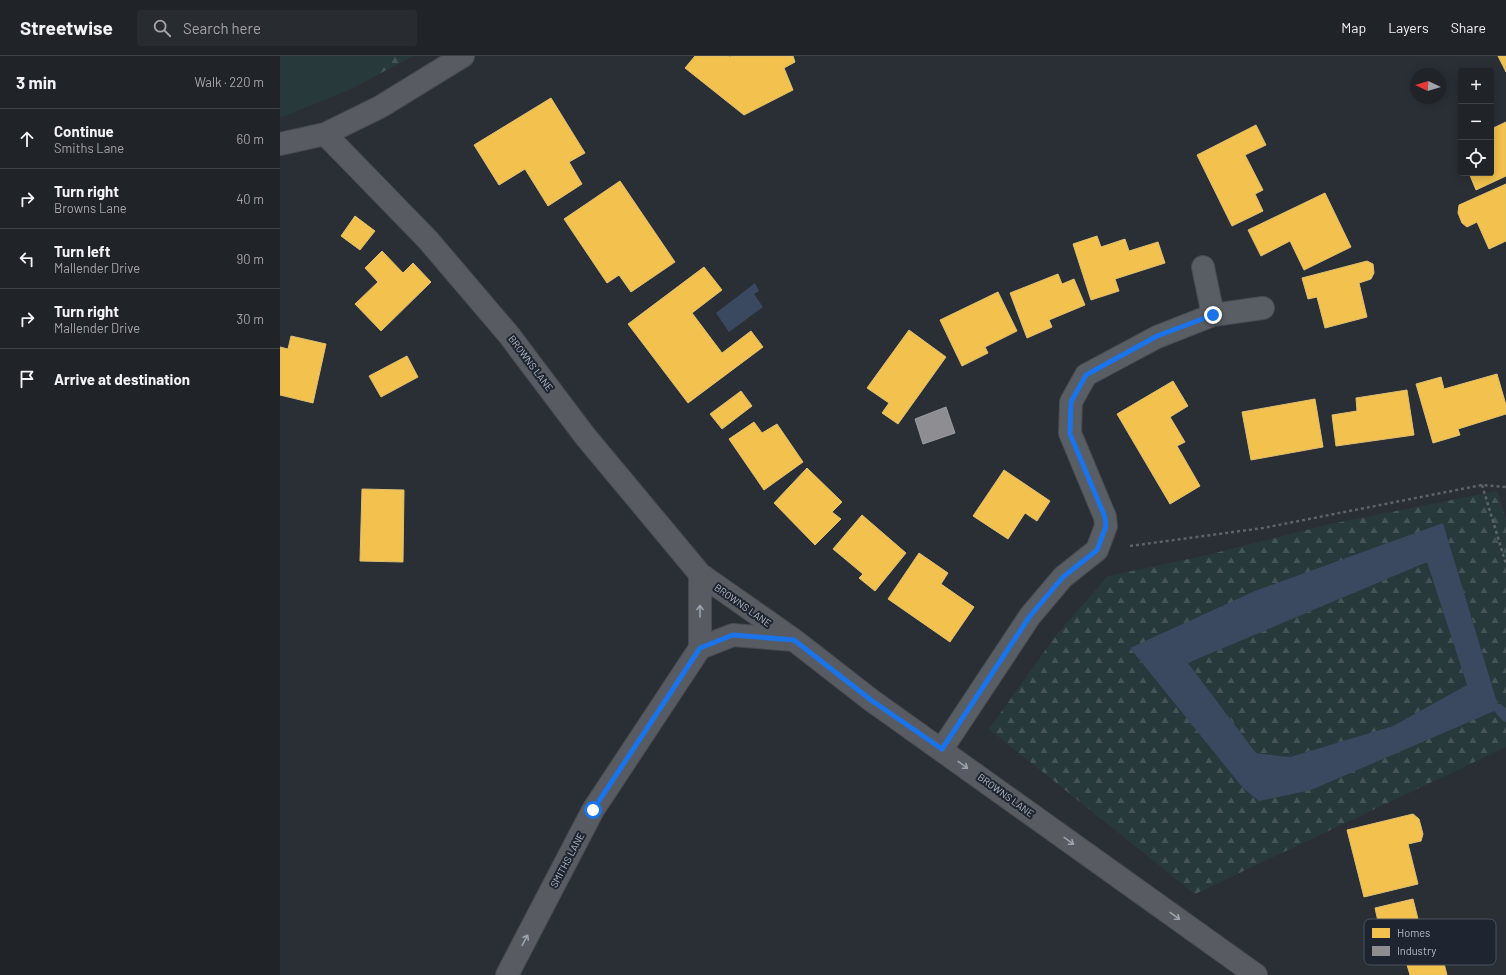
<!DOCTYPE html>
<meta charset="utf-8">
<style>
body{margin:0;font-family:Barlow,sans-serif;background:#282b30;color:#f1f3f6}
.controls{position:absolute;right:12px;top:12px;display:grid;overflow:hidden;border-radius:4px;box-shadow:0 2px 10px #0003}
.controls button{width:36px;height:36px;display:grid;place-items:center;padding:0;border:0;border-bottom:1px solid #3d4045;background:#202328;color:#f1f3f6;font:20px sans-serif}
.compass{position:absolute;left:1130px;top:12px;width:36px;height:36px;border-radius:50%;background:#202328;box-shadow:0 2px 10px #0003;rotate:274deg}
.stop{position:absolute;width:12px;height:12px;margin:-9px;border:3px solid #1a73e8;border-radius:50%;background:#fff}
.stop.end{background:#1a73e8;border-color:#fff;box-shadow:0 1px 4px #0008}
.list{margin:0;padding:0;list-style:none}
h2{display:flex;justify-content:space-between;align-items:center;height:52px;margin:0;padding:0 16px;font-size:17px}
h2 small{font-size:13px;font-weight:400;color:#a2a4a8}
.list li{display:grid;grid-template-columns:26px 1fr auto;gap:12px;align-items:center;box-sizing:border-box;height:60px;padding:0 16px;border-top:1px solid #3d4045}
.list b{display:block;font-size:15px;white-space:nowrap}
.list p{margin:0;font-size:13px;white-space:nowrap;color:#a2a4a8}
.list em{font-size:13px;font-style:normal;color:#a2a4a8}
.icon{flex:none;width:22px;height:22px;fill:none;stroke:currentColor;stroke-width:2;stroke-linecap:round;stroke-linejoin:round}
.map{position:relative;flex:none;width:1226px;height:919px;overflow:hidden}
header{display:flex;align-items:center;gap:24px;box-sizing:border-box;height:56px;padding:0 20px;background:#202328;border-bottom:1px solid #3d4045}
header strong{font-size:19px}
nav{display:flex;gap:22px;margin-inline-start:auto;font-size:14px}
.search{width:280px;height:36px;background:#282b30;display:flex;align-items:center;gap:10px;box-sizing:border-box;padding:0 14px;border-radius:4px;color:#a2a4a8;font-size:15px}
main{display:flex}
aside{flex:1;background:#202328}
.map>svg:first-child{display:block}
</style>
<header>
<strong>Streetwise</strong>
<div class="search"><svg class="icon" aria-label="search" viewBox="0 0 24 24"><circle cx="10" cy="10" r="6"/><path d="M15 15l6 6"/></svg>Search here</div>
<nav><a>Map</a><a>Layers</a><a>Share</a></nav>
</header>
<main>
<aside>
<h2>3 min<small>Walk · 220 m</small></h2>
<ul class="list">
<li><svg class="icon" aria-label="ahead" viewBox="0 0 24 24"><path d="M12 20V5M6 11l6-6 6 6"/></svg><div><b>Continue</b><p>Smiths Lane</p></div><em>60 m</em></li>
<li><svg class="icon" aria-label="right" viewBox="0 0 24 24"><path d="M7 20v-9h11M14 6l5 5-5 5"/></svg><div><b>Turn right</b><p>Browns Lane</p></div><em>40 m</em></li>
<li><svg class="icon" aria-label="left" viewBox="0 0 24 24"><path d="M17 20v-9H6M10 6l-5 5 5 5"/></svg><div><b>Turn left</b><p>Mallender Drive</p></div><em>90 m</em></li>
<li><svg class="icon" aria-label="right" viewBox="0 0 24 24"><path d="M7 20v-9h11M14 6l5 5-5 5"/></svg><div><b>Turn right</b><p>Mallender Drive</p></div><em>30 m</em></li>
<li><svg class="icon" aria-label="arrive" viewBox="0 0 24 24"><path d="M6 21V4h12l-3 4 3 4H6"/></svg><div><b>Arrive at destination</b></div></li>
</ul>
</aside>
<div class="map">
<svg width="1226" height="919" viewBox="0 0 1226 919">
<defs>
<pattern id="forest-firs" width="22" height="20" patternUnits="userSpaceOnUse"><rect width="22" height="20" fill="#28393c"/><path d="M5 1l3.5 6h-7zM16 11l3.5 6h-7z" fill="#455457"/></pattern>
</defs>
<rect width="100%" height="100%" fill="#2a2f36"/>
<!-- green -->
<path fill="#28393c" d="M0,0h106l-37,34 -69,28z"/>
<!-- forest -->
<path fill="url(#forest-firs)" fill-rule="evenodd" d="M106,0h27l-64,34z
M1217,435l9,29v227l-311,147 -206,-165 68,-95 51,-58 95,-20 128,-32zM1163,467l56,186 -240,92 -16,-14 -113,-139z
M1147,505l40,124 -74,41 -103,31 -34,-4 -68,-90z"/>
<!-- water -->
<path fill="#3a495f" fill-rule="evenodd" d="M475,227l4,8 -5,3 9,13 -34,25 -13,-19z
M1163,467l56,186 -188,81 -52,11 -16,-13 -113,-140 125,-57zM1147,506l40,123 -74,41 -103,31 -34,-4 -68,-90z"/>
<!-- homes -->
<path fill="#f2c14e" stroke="#dfbf72" d="M415,0h33l1,1 2,-1h62l2,6 -11,6 9,22 -49,25 -59,-47z
M1218,0h8v16z
M271,42l34,55 -16,9 13,22 -34,22 -23,-37 -26,16 -25,-40z
M1226,66v54l-30,14 -7,-17h22v-44z
M976,69l10,20 -21,10 18,35 -8,4 8,17 -31,15 -35,-71z
M340,125l55,81 -44,30 -12,-17 -12,8 -43,-64z
M1226,128v57l-17,8 -12,-27 -10,5 -5,-4 -4,-10 1,-8z
M1045,137l26,54 -47,23 -14,-29 -29,15 -13,-26z
M75,160l20,15 -15,19 -19,-14z
M817,180l4,11 24,-8 4,12 29,-9 7,21 -50,16 4,12 -28,9 -18,-56z
M102,195l21,22 10,-10 18,19 -50,49 -26,-27 23,-22 -13,-14z
M1087,205l6,3 1,9 -3,6 -12,4 8,34 -42,11 -8,-31 -9,2 -6,-21z
M424,211l18,23 -30,23 30,40 29,-22 12,16 -75,56 -60,-79z
M778,218l4,10 12,-5 11,26 -36,15 3,7 -25,11 -17,-45z
M718,236l19,39 -32,16 3,6 -26,13 -22,-46z
M629,274l37,27 -48,67 -16,-11 7,-10 -22,-15z
M11,280l35,8 -13,59 -33,-8v-48l8,2z
M127,300l11,21 -37,20 -12,-21z
M1217,318l9,31v9l-48,15 2,6 -27,8 -17,-59 25,-7 3,12z
M893,325l15,25 -18,11 15,25 -8,4 23,40 -30,18 -53,-90z
M1127,334l7,45 -78,11 -4,-31 25,-4 -1,-13z
M461,335l11,15 -30,23 -12,-15z
M1035,343l8,48 -72,13 -9,-48z
M474,366l8,11 15,-9 26,38 -39,28 -35,-51z
M527,412l35,34 -10,10 9,7 -26,26 -41,-42z
M724,414l46,31 -13,20 -12,-8 -17,26 -35,-23z
M82,433l42,1 -1,72 -43,-1z
M582,459l44,38 -31,38 -16,-13 4,-4 -30,-25z
M639,497l29,20 -7,11 33,23 -24,35 -62,-43z
M1133,758l6,5 4,15 -2,7 -13,3 10,40 -54,13 -17,-67z
M1133,843l11,44 -39,10 -10,-45z
M1160,892l7,27h-37l-5,-17z"/>
<!-- industry -->
<path fill="#8d8d92" stroke="#999ba2" d="M666,351l9,26 -32,11 -8,-25z"/>
<g fill="none" stroke-linecap="round" stroke-linejoin="round">
<!-- stream -->
<path stroke="#3a495f" stroke-width="10" d="M1219,653l7,8"/>
<defs>
<path id="street" d="M923,211l10,48
M662,693l88,-133 33,-39 34,-27 9,-24 -1,-9 -35,-84 1,-31 15,-27 71,-38 56,-22 50,-7"/>
<path id="secondary" d="M45,78l103,106 81,95 76,101 115,138 94,66 77,60 385,275
M0,88l45,-10 55,-27 83,-51
M420,592l33,-13 61,5
M227,919l86,-165 107,-162v-74"/>
</defs>
<!-- street casing -->
<use href="#street" stroke="#484b51" stroke-width="24"/>
<!-- secondary casing -->
<use href="#secondary" stroke="#484b51" stroke-width="24"/>
<!-- path -->
<path stroke="#5d6268" stroke-width="2.5" stroke-dasharray="3 3" stroke-linecap="butt" d="M1202,429l24,79
M850,490l133,-18 219,-43 24,2"/>
<!-- street -->
<use href="#street" stroke="#595d64" stroke-width="22"/>
<!-- secondary -->
<use href="#secondary" stroke="#585c62" stroke-width="22"/>
</g>
<!-- one-way arrows -->
<defs><path id="oneway-shaft" d="M-6 0H5M1.5-3L5.5 0L1.5 3" fill="none" stroke-width="1.6" stroke-linecap="round" stroke-linejoin="round"/></defs>
<g stroke="#9da3ae">
<use href="#oneway-shaft" transform="translate(420 555) rotate(-90)"/>
<use href="#oneway-shaft" transform="translate(683 709) rotate(36)"/>
<use href="#oneway-shaft" transform="translate(789 785) rotate(36)"/>
<use href="#oneway-shaft" transform="translate(895 860) rotate(36)"/>
<use href="#oneway-shaft" transform="translate(245 884) rotate(-62)"/>
</g>
<g fill="none" stroke-linecap="round" stroke-linejoin="round">
<!-- route -->
<path stroke="#1a73e8" stroke-width="5" d="M313,754l107,-162 33,-13 61,5 77,60 71,49 88,-133 33,-39 34,-27 9,-24 -1,-9 -35,-83 1,-32 15,-27 71,-39 56,-21"/>
</g>
<g text-anchor="middle" dominant-baseline="central" stroke-width="4" stroke-linejoin="round" paint-order="stroke">
<!-- street labels -->
<g font-size="10" fill="#b4bbc7" stroke="#1e2530">
<text transform="translate(251 307) rotate(53)">BROWNS LANE</text>
<text transform="translate(463 549) rotate(35)">BROWNS LANE</text>
<text transform="translate(726 739) rotate(36)">BROWNS LANE</text>
<text transform="translate(287 804) rotate(-62)">SMITHS LANE</text>
</g>
</g>
<!-- legend -->
<rect x="1084" y="863" width="132" height="46" rx="6" fill="#1e2530" stroke="#4b525d" stroke-width="1"/>
<rect x="1092" y="872" width="18" height="10" fill="#f2c14e"/>
<rect x="1092" y="890" width="18" height="10" fill="#8d8d92"/>
<g font-size="11" fill="#b4bbc7">
<text x="1117" y="881">Homes</text>
<text x="1117" y="899">Industry</text>
</g>
</svg>
<div class="controls">
<button>+</button>
<button>−</button>
<button><svg class="icon" aria-label="locate" viewBox="0 0 24 24"><circle cx="12" cy="12" r="6"/><path d="M12 2v4M12 18v4M2 12h4M18 12h4"/></svg></button>
</div>
<svg class="compass" viewBox="-18 -18 36 36"><path d="M0-13l5 13h-10z" fill="#e53935"/><path d="M0 13l5-13h-10z" fill="#a2a4a8"/></svg>
<div class="stop" style="left:313px;top:754px"></div>
<div class="stop end" style="left:933px;top:259px"></div>
</div>
</main>
